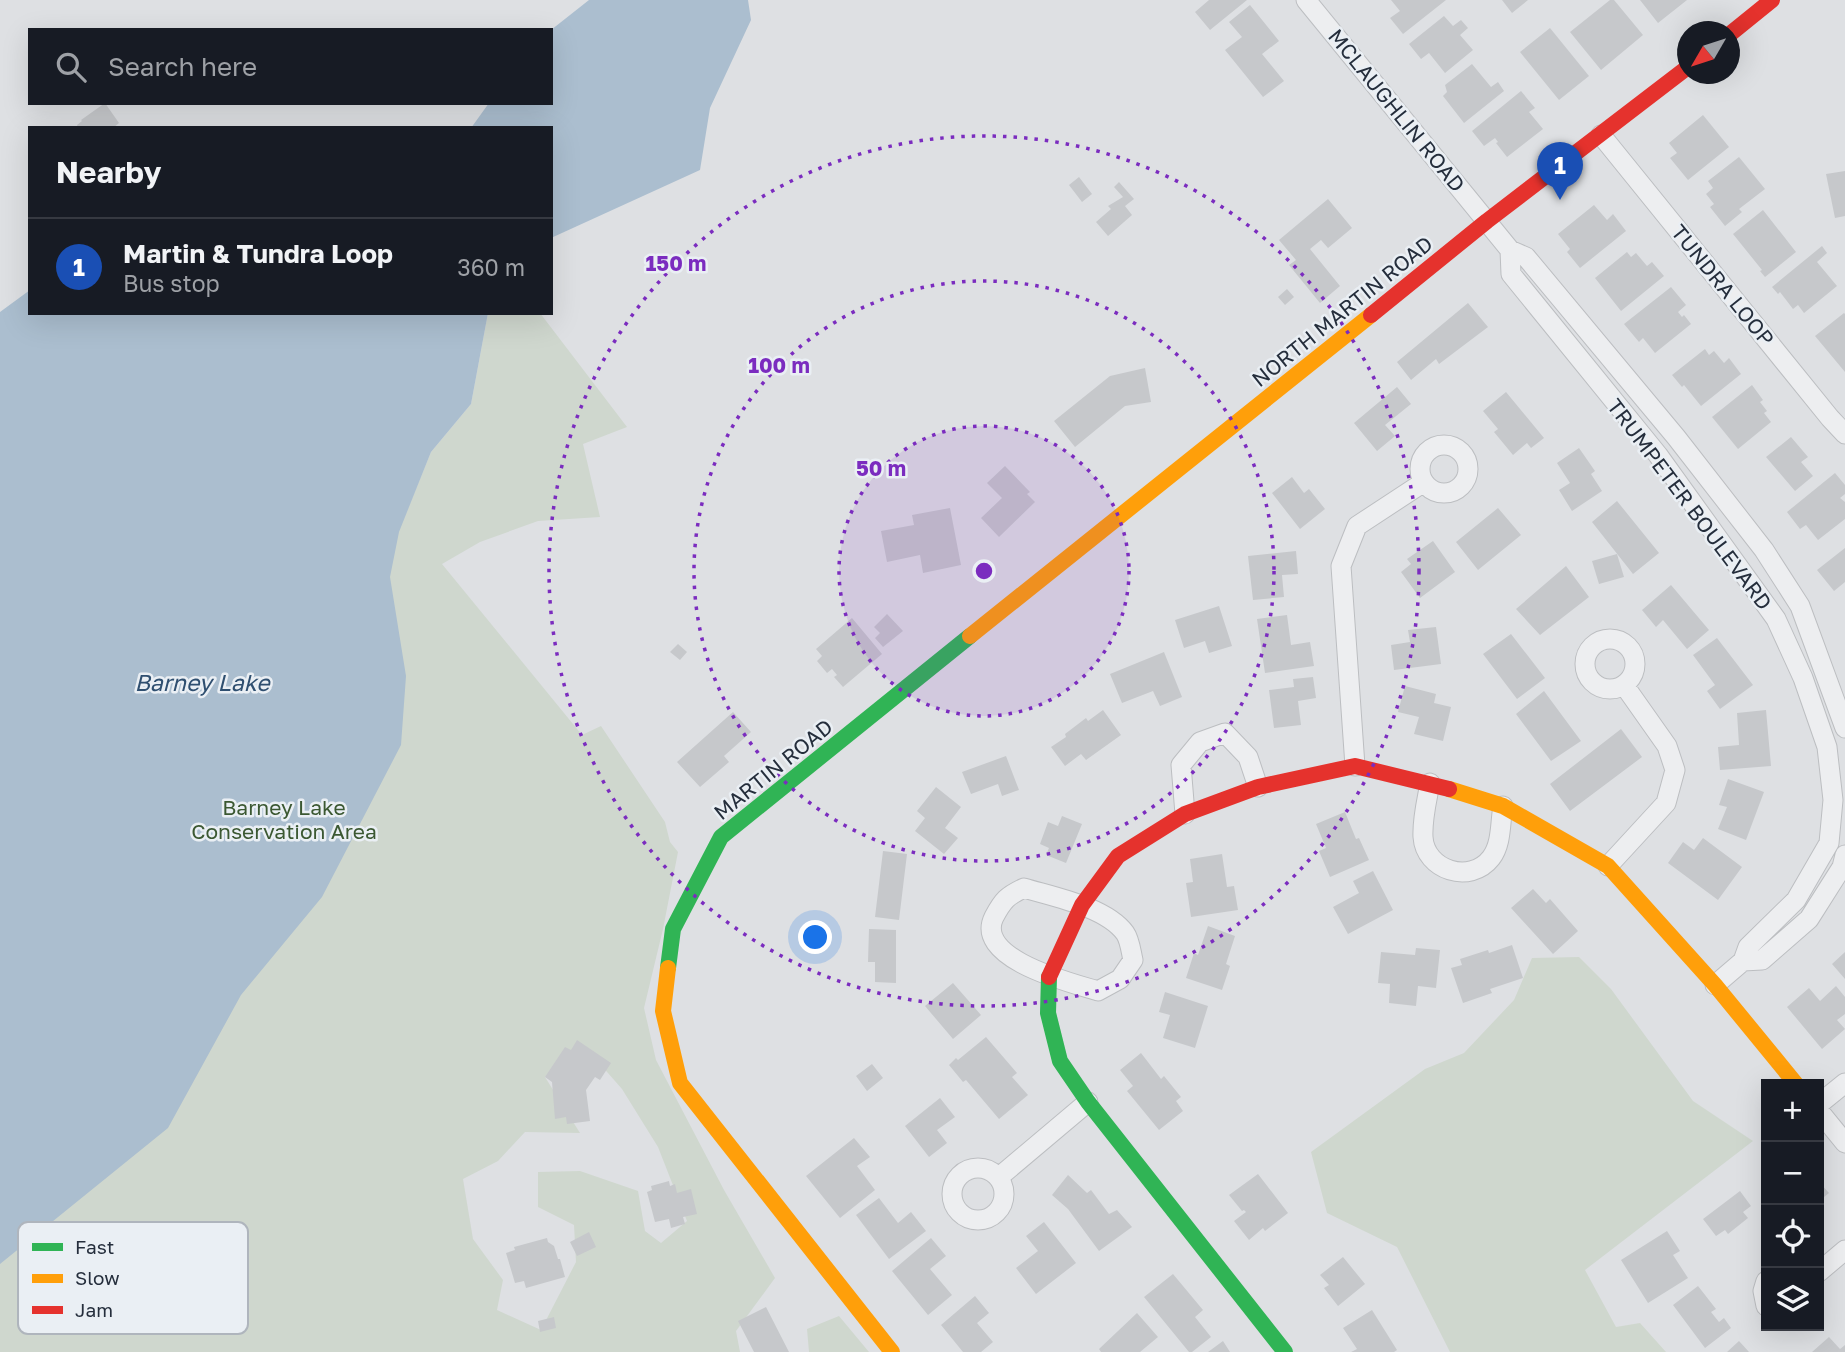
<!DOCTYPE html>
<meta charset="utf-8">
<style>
body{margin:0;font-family:"Golos Text",sans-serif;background:#20242c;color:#f1f3f6}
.controls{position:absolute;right:21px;bottom:21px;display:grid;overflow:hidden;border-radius:0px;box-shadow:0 7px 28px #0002}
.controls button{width:63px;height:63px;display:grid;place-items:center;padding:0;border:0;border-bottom:2px solid #363941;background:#171b24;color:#f1f3f6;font:35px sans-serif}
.compass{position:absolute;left:1677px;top:21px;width:63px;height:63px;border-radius:50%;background:#171b24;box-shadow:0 7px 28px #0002;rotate:231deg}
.you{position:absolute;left:816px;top:938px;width:24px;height:24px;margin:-18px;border:5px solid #fff;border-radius:50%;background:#1a73e8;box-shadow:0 0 0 10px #1a73e833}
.badge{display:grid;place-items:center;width:46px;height:46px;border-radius:50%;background:#0f766e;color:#fff;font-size:23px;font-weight:700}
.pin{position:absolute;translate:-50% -58px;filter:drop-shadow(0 2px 4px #0008)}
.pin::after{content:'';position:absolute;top:37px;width:24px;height:21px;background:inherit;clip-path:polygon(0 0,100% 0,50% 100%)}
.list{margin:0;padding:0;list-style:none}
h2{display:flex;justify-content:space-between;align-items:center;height:91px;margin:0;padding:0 28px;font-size:30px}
h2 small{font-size:23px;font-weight:400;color:#9ea1a6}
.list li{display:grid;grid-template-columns:46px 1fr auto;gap:21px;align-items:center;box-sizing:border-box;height:98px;padding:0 28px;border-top:2px solid #363941}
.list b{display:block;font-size:26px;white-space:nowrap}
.list p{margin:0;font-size:23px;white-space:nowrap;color:#9ea1a6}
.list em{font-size:23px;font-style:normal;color:#9ea1a6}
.icon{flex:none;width:38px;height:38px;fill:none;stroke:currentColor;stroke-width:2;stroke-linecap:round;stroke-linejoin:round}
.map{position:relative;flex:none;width:1845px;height:1352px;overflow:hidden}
.search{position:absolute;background:#171b24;box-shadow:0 7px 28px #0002;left:28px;top:28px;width:525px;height:77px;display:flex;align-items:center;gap:18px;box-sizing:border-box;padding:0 24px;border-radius:0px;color:#9ea1a6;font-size:26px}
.panel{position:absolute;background:#171b24;box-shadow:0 7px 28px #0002;left:28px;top:126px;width:525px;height:189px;border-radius:0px}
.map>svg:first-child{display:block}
</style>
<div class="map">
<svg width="1845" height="1352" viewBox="0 0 1845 1352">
<rect width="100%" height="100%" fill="#dee0e3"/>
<!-- green -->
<path fill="#cfd7ce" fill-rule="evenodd" d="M488,313h52l87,114 -44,17 17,73 -62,4 -58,21 -38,22 140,171 19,-9 64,96 5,20 8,10 -15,77 -19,79 12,52 68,130 51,88 -39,53 4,21h-740v-697l404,-137 27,-66 40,-48zM586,1048l36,41 36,58 29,74 -26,22 -16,-12 -7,-40 -58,-20 -42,1v35l36,18 2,37 -35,68 -44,-20 6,-30 -30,-41 -10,-60 35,-18 27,-29 55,1 -35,-56z
M1579,957l32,32 82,112 60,40 -168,129 31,57 24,-4 26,29h-216l-53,-105 -70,-34 -16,-61 114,-83 39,-16 50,-53 18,-42z
M839,1316l30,36h-60l-2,-23z"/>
<!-- water -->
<path fill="#abbecf" d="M589,0h159l3,20 -41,88 -10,62 -149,68v-110h-80l18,-25h62v-73z
M30,290v23h458l-17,91 -40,48 -32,80 -9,45 16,99 -5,69 -79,152 -81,98 -73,133 -168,136v-952z"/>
<!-- building -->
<path fill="#c6c8cb" d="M1209,0h38l-37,30 -15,-18z
M1391,0h55l-43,34 -13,-16 10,-7z
M1502,0h26l-16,13z
M1610,0h4l29,35 -42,35 -31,-38z
M1640,0h47l-29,23z
M1250,5l29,36 -17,13 22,27 -21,16 -38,-47 17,-13 -13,-15z
M1444,16l9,10 8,-6 7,8 -8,7 13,15 -28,23 -16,-20 -8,6 -12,-15z
M1550,28l39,48 -30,24 -39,-48z
M1472,64l19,23 7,-5 6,9 -40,32 -21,-27 4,-4 -2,-7z
M1521,91l14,17 -6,4 14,17 -36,28 -11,-14 2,-1 -3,-4 -11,8 -12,-15z
M105,103l14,20 -6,5h-35l-1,-3 5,-4 -1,-1z
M1703,115l26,32 -41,33 -18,-22 7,-5 -8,-10z
M1739,157l26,32 -26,20 3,3 -17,14 -15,-19 4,-3 -8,-10 7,-6 -5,-7z
M1845,171v45l-10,2 -9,-44z
M1079,177l13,17 -10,8 -13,-17z
M1119,182l15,17 -9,7 7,9 -24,21 -12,-14 15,-13 -3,-3 15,-9 -9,-10z
M1328,199l24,29 -24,20 -7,-8 -11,9 30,37 -20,17 -31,-38 7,-5 -17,-20z
M1594,205l13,15 6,-6 13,17 -46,37 -13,-16 3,-3 -12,-15z
M1763,210l33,42 -31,25 -5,-6 2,-1 -29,-36z
M1822,246l5,7 -10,9 20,24 -33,27 -6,-8 -5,4 -13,-17 -2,2 -6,-7z
M1627,252l4,5 5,-4 11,13 5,-4 12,14 -43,35 -26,-33z
M1671,287l15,18 -8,7 4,5 2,-2 7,9 -36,29 -12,-15 -4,4 -15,-18z
M1287,289l7,8 -9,8 -7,-8z
M1468,303l20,24 -49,37 -3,-5 -25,21 -14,-18z
M1844,313l1,1v58l-30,-36z
M1705,349l4,6 5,-4 10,12 5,-5 12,16 -40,32 -17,-21 -2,2 -10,-12z
M1145,368l6,34 -26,4 -50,41 -21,-26 56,-45z
M1752,385l11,15 -3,2 7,9 -3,2 7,9 -33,27 -26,-32z
M1397,387l14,17 -26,21 10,11 -18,15 -23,-28z
M1506,392l38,46 -13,10 -4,-5 -14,12 -19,-23 4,-3 -15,-18z
M1791,437l17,20 -7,5 12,14 -18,15 -29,-34z
M1579,448l16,23 -4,3 11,17 -30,20 -13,-21 11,-7 -13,-20z
M1005,466l25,26 -3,2 8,8 -36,35 -18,-19 21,-20 -15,-15z
M1835,473l10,12v9l-5,4 5,4v17l-27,21 -12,-15 -6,4 -13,-17z
M1292,477l12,16 5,-4 16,20 -25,20 -28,-36z
M1617,501l42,52 -26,21 -41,-52z
M950,508l11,57 -38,8 -3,-18 -33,7 -6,-31 33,-6 -2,-10z
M1498,508l23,27 -43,35 -22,-28z
M1433,541l22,31 -35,26 -19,-26 10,-8 -4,-5z
M1845,548v34l-11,9 -17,-21z
M1296,551l2,23 -16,1 2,22 -31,3 -5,-44z
M1617,554l7,23 -25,7 -7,-23z
M1566,566l23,31 -49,38 -24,-26z
M1671,585l38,45 -22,19 -24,-29 -7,7 -14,-17z
M1219,606l13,40 -23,7 -4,-12 -21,7 -9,-28z
M887,614l16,17 -20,16 -8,-9 5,-5 -6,-6z
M1287,615l4,30 19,-3 4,24 -49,7 -8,-54z
M852,618l30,36 -39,33 -9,-10 3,-2 -5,-6 -5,4 -10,-12 5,-5 -6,-7z
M1436,627l5,37 -47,6 -3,-25 19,-3 -2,-12z
M1511,634l34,44 -28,21 -34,-45z
M1717,638l36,47 -33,24 -13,-18 8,-6 -22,-30z
M678,644l9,8 -7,8 -10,-8z
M1164,652l18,45 -22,9 -7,-15 -31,12 -12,-29z
M1313,677l3,21 -18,3 3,24 -27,3 -5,-38 25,-3 -1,-8z
M1405,686l31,8 -2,9 17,4 -8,34 -29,-7 5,-17 -21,-5z
M1544,691l37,50 -30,20 -35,-47z
M1103,710l18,25 -35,25 -5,-6 -16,12 -14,-19 15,-10 -1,-3 21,-16 2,3z
M1766,710l5,56 -51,4 -2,-23 21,-2 -2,-32z
M733,712l18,20 -27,24 5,6 -29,25 -23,-25z
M1621,729l21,28 -72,54 -20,-27z
M1006,756l13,34 -17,6 -4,-12 -27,10 -9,-22z
M1728,779l36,13 -18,48 -28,-11 9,-22 -8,-2z
M936,787l25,20 -16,21 13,10 -14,16 -29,-23 10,-13 -8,-7z
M1345,812l11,27 3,-1 10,22 -39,17 -11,-26 7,-3 -10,-24z
M1062,816l20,8 -16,39 -20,-8 3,-7 -9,-4 8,-22 10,4z
M1703,838l39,29 -24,33 -50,-37 15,-21 11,8z
M883,851l24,3 -8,66 -24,-3z
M1222,854l5,33 7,-1 4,24 -47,7 -5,-34 7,-1 -3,-23z
M1373,871l20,39 -45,24 -15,-27 26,-14 -6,-12z
M1533,889l13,14 4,-4 28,32 -25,23 -42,-46z
M1208,926l27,10 -9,28 4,2 -8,24 -36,-12 8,-25 4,2z
M869,929l27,1v53l-21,-1v-20h-7z
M1512,945l11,33 -33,11 2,4 -29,10 -12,-35 11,-3 -2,-6 28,-9 1,3z
M1416,948l24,2 -4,38 -18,-2 -2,20 -27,-3 1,-19 -12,-1 3,-31 34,3z
M1845,952v27l-13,-15z
M953,983l28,32 -28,24 -28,-33z
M1836,986l9,11v17l-8,6 8,9 -23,20 -35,-42 22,-19 11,13z
M1165,992l43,14 -13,42 -32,-10 7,-23 -11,-3z
M986,1037l31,36 -5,4 16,18 -29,24 -33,-39 -3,2 -14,-17 7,-7 2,2z
M577,1040l34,23 -11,17 -5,-3 -9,13 4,31 -23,3 -1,-7 -11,2 -3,-37 -7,-5 20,-30 6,3z
M1141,1053l20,26 3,-3 17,21 -5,4 7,10 -24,19 -32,-39 6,-5 -13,-16z
M872,1064l11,14 -16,13 -11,-15z
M940,1098l15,19 -18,13 10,13 -18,14 -24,-31z
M854,1138l16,19 -13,9 18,24 -35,28 -34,-42z
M1258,1174l30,39 -23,18 -2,-3 -14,12 -15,-19 12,-9 -2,-2 -2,1 -13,-16z
M1068,1175l19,18 4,-3 18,24 8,-4 15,17 -33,24 -31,-42 -16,-14z
M669,1181l1,5 5,-2 2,9 14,-4 6,25 -14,3 2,7 -14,4 -2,-9 -14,3 -8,-30 5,-2 -1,-4z
M1819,1182l10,11 -10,8z
M1740,1191l11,15 -8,6 5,6 -20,16 -3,-4 -9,6 -13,-17z
M879,1198l19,25 13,-11 15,19 -37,28 -33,-44z
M1044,1222l32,41 -40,31 -20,-26 22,-17 -12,-15z
M1667,1231l13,20 -7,4 15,23 -40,25 -27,-43z
M589,1232l7,15 -19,9 -7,-14z
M547,1238l1,4 6,4 4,13h2l5,18 -39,11 -2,-7 -9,2 -9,-30 9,-3 -1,-3z
M931,1238l15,18 -16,13 22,26 -24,20 -36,-44z
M1343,1257l22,27 -27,22 -14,-18 5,-3 -9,-10z
M1173,1274l30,36 -8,7 16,20 -19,15h-3l-45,-55z
M1698,1286l18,23 -5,3 8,10 5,-4 7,10 -26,20 -32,-43z
M975,1296l14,17 -12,10 16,19 -12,10h-18l-22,-27z
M766,1307l23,45h-35l-16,-31z
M1372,1310l25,40 -3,2h-43l6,-3 -14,-21z
M1137,1313l21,24 -18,15h-39l-2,-3z
M554,1317l2,11 -16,4 -2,-11z
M1829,1337l11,12 5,-4v7h-33z
M1223,1341l7,11h-22z
M1739,1341l10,11h-22z"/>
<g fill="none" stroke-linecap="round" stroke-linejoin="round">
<defs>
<path id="street" d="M1306,0l204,250 16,7 150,180 88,113 36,56 45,122
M1601,135l229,283 15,16
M1510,250l1,24 147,181 118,164 27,59 24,69 6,53 -4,43 -33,57 -48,47 -5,14 -28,24
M1420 469a24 24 0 1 1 48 0a24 24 0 1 1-48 0Z
M1585 664a25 25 0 1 1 50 0a25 25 0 1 1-50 0Z
M1355,766l-14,-200 16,-40 67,-44
M1430,783c-3,17 -8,36 -7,54 2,33 47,48 68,21 11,-14 9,-36 12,-52
M1185,814l-4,-49 19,-23 25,-9 23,24 10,30
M1608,866l58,-63 9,-33 -8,-24 -43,-61
M1024,888c30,9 82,19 101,45 5,7 6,19 8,27l-13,19 -22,12c-26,-8 -125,-32 -104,-74 9,-17 13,-21 30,-29z
M1743,961l19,-1 47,-41 33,-52 3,-12
M1819,1104l26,-21
M1819,1111l26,32
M952 1194a26 26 0 1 1 52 0a26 26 0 1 1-52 0Z
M999,1177l89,-75
M1819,1272l26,-22
M1766,1281l-3,10 3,15"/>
</defs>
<!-- street casing -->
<use href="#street" stroke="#bcbec1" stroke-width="21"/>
<!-- street -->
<use href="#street" stroke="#edeef0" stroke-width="19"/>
<!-- fast -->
<path stroke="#30b455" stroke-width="16" d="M668,968l5,-39 48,-92 249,-201
M1049,977l-1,36 12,48 28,41 197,250"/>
<!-- slow -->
<path stroke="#ff9f0a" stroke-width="16" d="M970,636l401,-321
M1449,789l54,17 105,60 107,119 81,99
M668,968l-5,43 17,72 212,269"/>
<!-- jam -->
<path stroke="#e5322d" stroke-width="16" d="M1730,34l42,-34
M1371,315l116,-94 201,-154
M1049,977l33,-72 36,-49 67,-42 73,-27 97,-21 94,23"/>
</g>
<!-- distance rings -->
<circle cx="984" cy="571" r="145" fill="#7b2cbf" fill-opacity=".12"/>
<g fill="none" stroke="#7b2cbf" stroke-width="3.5" stroke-dasharray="3.5 7">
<circle cx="984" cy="571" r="145"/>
<circle cx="984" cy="571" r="290"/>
<circle cx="984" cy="571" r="435"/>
</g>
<g text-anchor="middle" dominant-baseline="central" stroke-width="5" stroke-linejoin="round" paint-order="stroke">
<!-- street labels -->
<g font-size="21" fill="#252e3c" stroke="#eaeff4">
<text transform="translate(1397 110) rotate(51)">MCLAUGHLIN ROAD</text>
<text transform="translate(1723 285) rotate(51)">TUNDRA LOOP</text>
<text transform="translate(1342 311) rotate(-39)">NORTH MARTIN ROAD</text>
<text transform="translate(1690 504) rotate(53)">TRUMPETER BOULEVARD</text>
<text transform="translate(773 769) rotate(-39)">MARTIN ROAD</text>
</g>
<!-- park labels -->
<g font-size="21" fill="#3b5832" stroke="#eaeff4">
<text x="284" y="807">Barney Lake<tspan x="284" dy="24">Conservation Area</tspan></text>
</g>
<!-- water labels -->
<g font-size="23" font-style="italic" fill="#2f4f70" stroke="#eaeff4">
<text x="202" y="682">Barney Lake</text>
</g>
</g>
<!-- legend -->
<rect x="18" y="1222" width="230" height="112" rx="10" fill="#eaeff4" stroke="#afb5bd" stroke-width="2"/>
<rect x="32" y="1243" width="31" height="8" fill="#30b455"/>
<rect x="32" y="1274" width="31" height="9" fill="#ff9f0a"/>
<rect x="32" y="1306" width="31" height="8" fill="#e5322d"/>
<g font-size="19" fill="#252e3c">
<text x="75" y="1254">Fast</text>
<text x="75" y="1285">Slow</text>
<text x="75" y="1317">Jam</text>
</g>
<circle cx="984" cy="571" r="10" fill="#7b2cbf" stroke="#eaeff4" stroke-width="3.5"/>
<g font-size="21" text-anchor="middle" font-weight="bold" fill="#7b2cbf" stroke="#eaeff4" stroke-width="5" stroke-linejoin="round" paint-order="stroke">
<text x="676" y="271">150 m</text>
<text x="779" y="373">100 m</text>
<text x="881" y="476">50 m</text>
</g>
</svg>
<div class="controls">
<button>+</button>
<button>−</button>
<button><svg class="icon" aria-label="locate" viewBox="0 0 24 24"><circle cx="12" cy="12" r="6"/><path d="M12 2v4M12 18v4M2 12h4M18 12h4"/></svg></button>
<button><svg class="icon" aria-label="layers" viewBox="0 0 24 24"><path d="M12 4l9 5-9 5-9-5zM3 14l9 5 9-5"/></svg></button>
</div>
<svg class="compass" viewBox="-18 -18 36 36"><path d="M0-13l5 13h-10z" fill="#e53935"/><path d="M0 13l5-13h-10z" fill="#9ea1a6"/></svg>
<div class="you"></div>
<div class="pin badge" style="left:1560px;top:200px;background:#1a4fb4">1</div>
<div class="search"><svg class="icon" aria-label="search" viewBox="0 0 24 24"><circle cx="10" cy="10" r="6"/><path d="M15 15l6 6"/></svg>Search here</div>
<section class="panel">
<h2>Nearby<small></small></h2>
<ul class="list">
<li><span class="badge" style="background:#1a4fb4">1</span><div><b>Martin &amp; Tundra Loop</b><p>Bus stop</p></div><em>360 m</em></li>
</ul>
</section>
</div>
